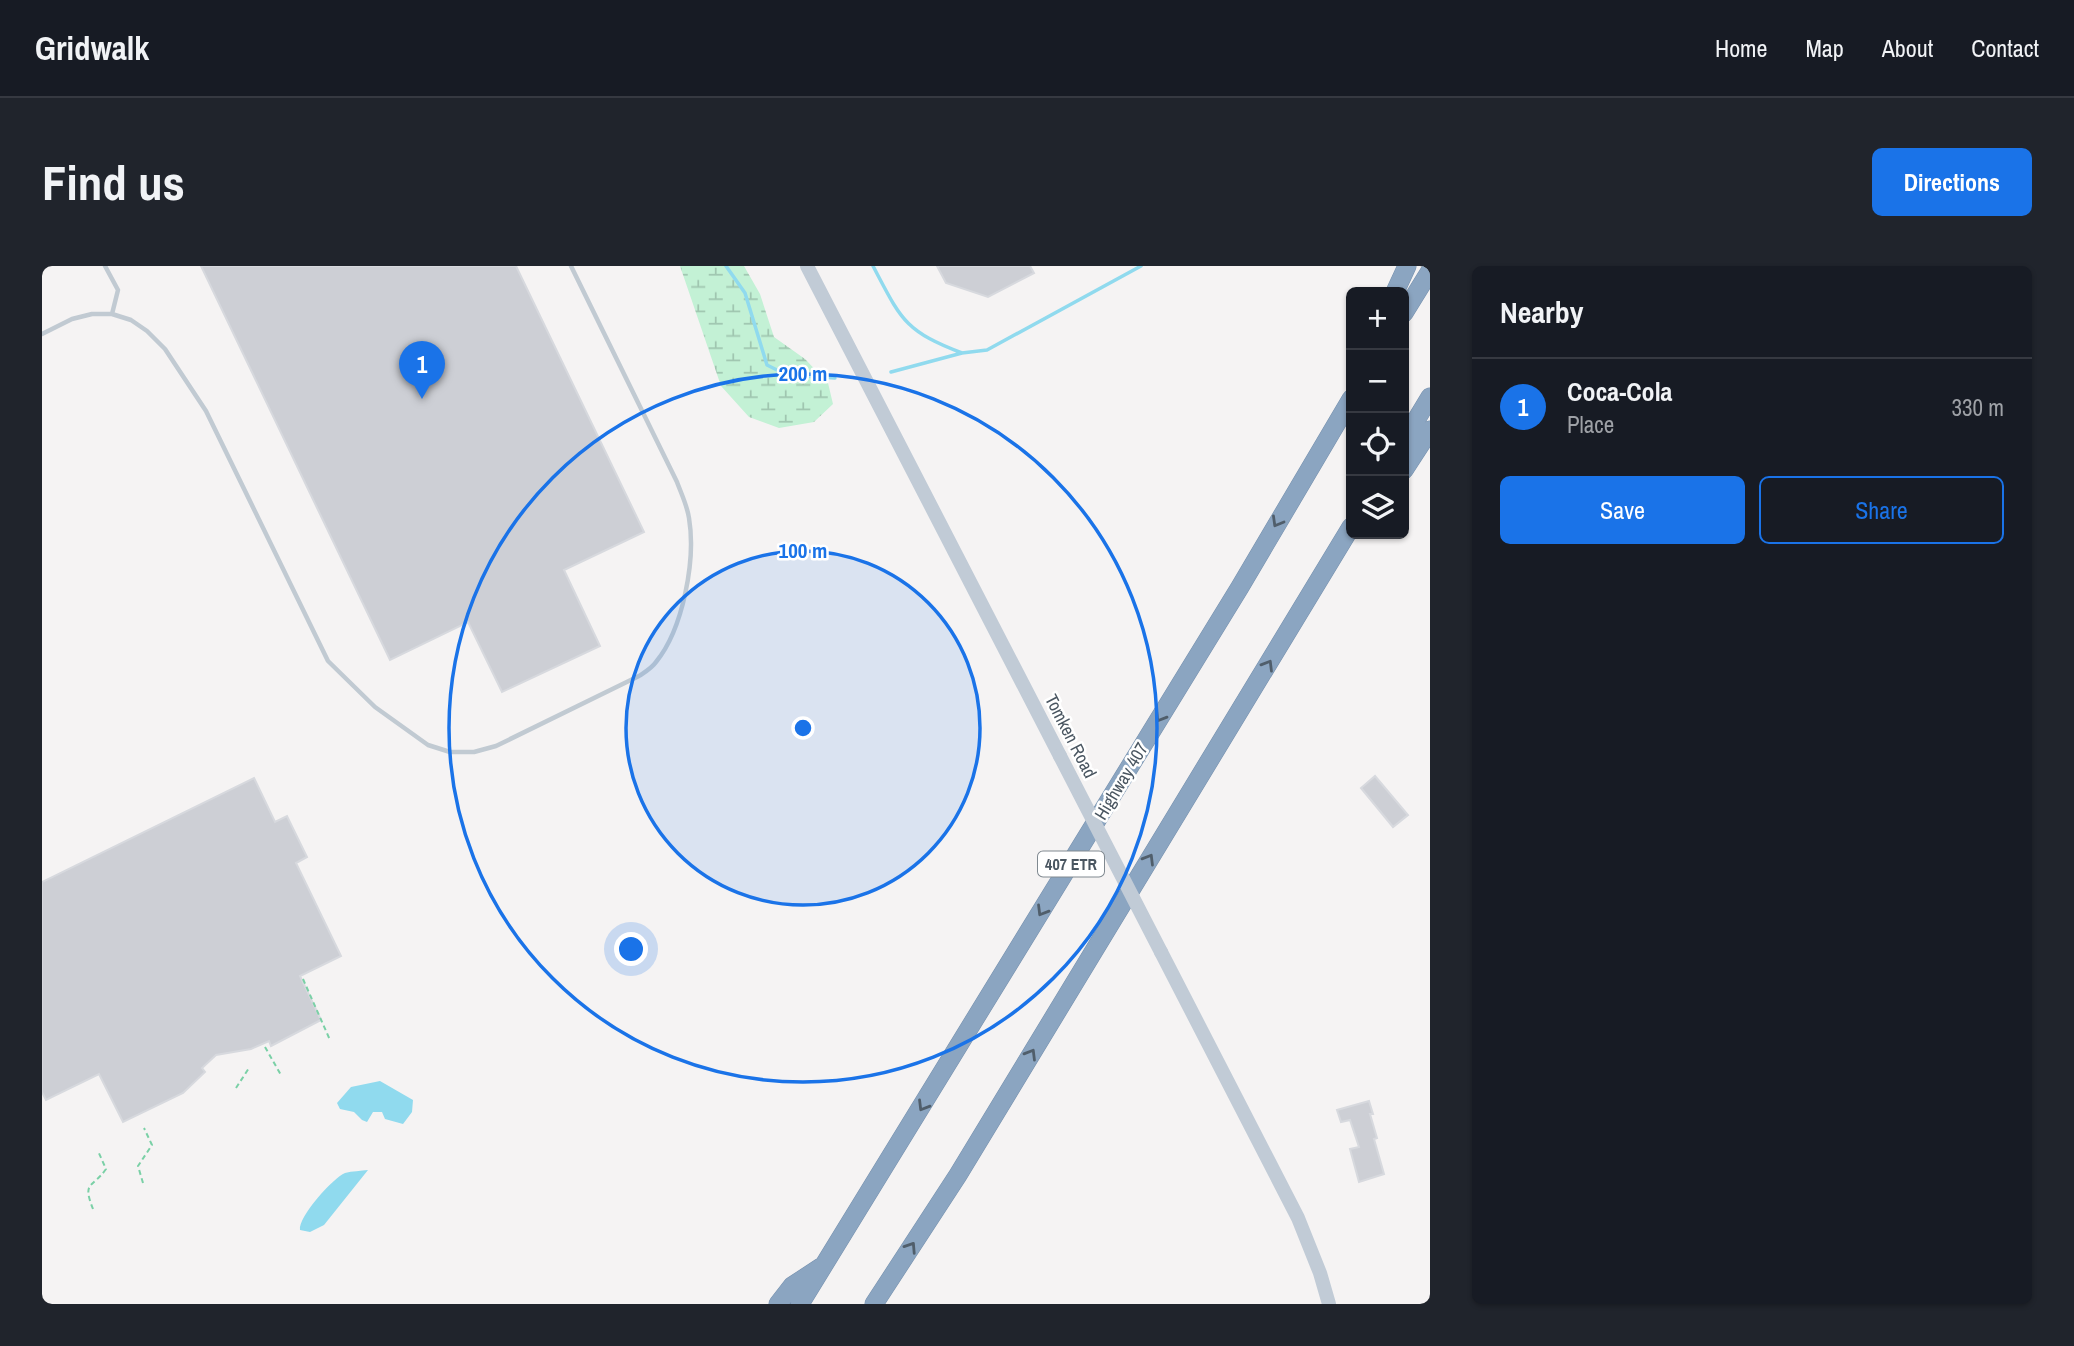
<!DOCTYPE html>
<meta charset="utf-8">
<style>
body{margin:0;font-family:"Archivo Narrow",sans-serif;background:#20242c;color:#f1f3f6}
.controls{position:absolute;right:21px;top:21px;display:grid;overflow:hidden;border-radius:10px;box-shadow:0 2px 5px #0004}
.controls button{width:63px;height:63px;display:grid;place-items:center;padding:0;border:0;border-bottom:2px solid #363941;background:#171b24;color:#f1f3f6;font:35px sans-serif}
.you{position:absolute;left:590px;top:684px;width:24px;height:24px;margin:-18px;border:5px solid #fff;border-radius:50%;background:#1a73e8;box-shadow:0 0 0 10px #1a73e833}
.badge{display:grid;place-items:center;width:46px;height:46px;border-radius:50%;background:#1a73e8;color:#fff;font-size:23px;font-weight:700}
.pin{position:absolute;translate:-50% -58px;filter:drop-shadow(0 2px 4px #0008)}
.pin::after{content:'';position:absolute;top:37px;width:24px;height:21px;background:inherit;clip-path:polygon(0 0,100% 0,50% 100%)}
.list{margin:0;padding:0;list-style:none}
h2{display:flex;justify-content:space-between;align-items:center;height:91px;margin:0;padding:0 28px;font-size:30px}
h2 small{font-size:23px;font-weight:400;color:#9ea1a6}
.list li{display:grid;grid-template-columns:46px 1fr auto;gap:21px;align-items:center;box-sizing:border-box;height:98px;padding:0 28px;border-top:2px solid #363941}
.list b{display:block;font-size:26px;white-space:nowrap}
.list p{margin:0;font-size:23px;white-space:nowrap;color:#9ea1a6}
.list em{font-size:23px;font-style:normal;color:#9ea1a6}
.actions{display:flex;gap:14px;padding:21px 28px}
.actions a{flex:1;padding:16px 0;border:2px solid #1a73e8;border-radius:10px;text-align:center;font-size:24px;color:#1a73e8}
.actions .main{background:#1a73e8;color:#fff}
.icon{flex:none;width:38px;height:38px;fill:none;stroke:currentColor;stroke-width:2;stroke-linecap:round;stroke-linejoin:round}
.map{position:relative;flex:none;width:1388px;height:1038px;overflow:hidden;border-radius:10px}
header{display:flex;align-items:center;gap:42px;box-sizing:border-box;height:98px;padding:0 35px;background:#171b24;border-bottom:2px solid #363941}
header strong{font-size:33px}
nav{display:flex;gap:38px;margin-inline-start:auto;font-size:24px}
.intro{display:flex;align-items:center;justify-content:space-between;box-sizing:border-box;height:168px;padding:0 42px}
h1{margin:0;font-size:49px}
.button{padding:18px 32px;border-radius:10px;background:#1a73e8;color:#fff;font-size:24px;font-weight:700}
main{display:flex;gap:42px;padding:0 42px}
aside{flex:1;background:#171b24;border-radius:10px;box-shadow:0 2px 5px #0004}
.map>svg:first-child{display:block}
</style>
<header>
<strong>Gridwalk</strong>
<nav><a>Home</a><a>Map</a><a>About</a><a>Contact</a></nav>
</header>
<div class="intro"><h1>Find us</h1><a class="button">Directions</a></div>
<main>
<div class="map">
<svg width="1388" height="1038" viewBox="0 0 1388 1038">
<defs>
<pattern id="wetland-marsh" width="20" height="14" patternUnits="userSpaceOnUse" patternTransform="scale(1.75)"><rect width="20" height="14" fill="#c3f1d5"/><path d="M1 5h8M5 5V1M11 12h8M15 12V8" fill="none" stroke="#a0c6b0"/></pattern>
</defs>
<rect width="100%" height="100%" fill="#f5f3f3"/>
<!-- wetland -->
<path fill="url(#wetland-marsh)" d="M638,0h64l16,28 14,43 31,22 23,24 5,21 -19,18 -35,6 -30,-11 -28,-31z"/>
<!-- water -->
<path fill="#90daee" d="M338,815l33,19 -1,12 -9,12 -18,-5 -3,-7h-9l-6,10 -5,-2 -8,-8 -14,-3 -3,-6 14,-16z
M326,904l-44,55 -14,7 -10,-2c-2,-13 33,-52 45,-57 7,-2 16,-2 23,-3z"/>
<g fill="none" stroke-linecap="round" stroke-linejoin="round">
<!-- stream -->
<path stroke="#90daee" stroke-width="3.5" d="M684,0l19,27 22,72 20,10 48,3
M831,0c28,53 31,65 89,87
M849,106l71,-19 25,-3 154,-84"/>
</g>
<!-- building -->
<path fill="#cdcfd5" stroke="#d7d9de" stroke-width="2" d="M159,0h315l128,266 -80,38 36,76 -98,46 -34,-70 -78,38z
M895,0h93l4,7 -46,24 -42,-14z
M1333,510l33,39 -15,12 -32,-39z
M212,512l21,44 12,-6 20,41 -11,6 45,93 -41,20 21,44 -50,26 -2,-5 -18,8 -35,6 -14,13 3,4 -22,21 -60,29 -24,-48 -53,26 -4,-8v-210z
M1327,835l4,13h-3l7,24 -3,1 10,35 -25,8 -9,-33 9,-2 -9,-27 -9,2 -4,-12z"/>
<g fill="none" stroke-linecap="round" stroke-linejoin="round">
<defs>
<path id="highway" d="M1353,26l12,-26
M1362,47l26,-42
M1362,174l26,-43
M1362,204l26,-40
M736,1038l14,-18 29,-19
M758,1038l440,-717 111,-188
M832,1038l84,-129 393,-648"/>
</defs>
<!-- highway casing -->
<use href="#highway" stroke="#7690ad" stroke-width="19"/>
<!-- path -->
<path stroke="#7ad0a6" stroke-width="2" stroke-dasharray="5 3.5" stroke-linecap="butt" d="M261,713l27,61
M223,781l16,28
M194,822l13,-20
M101,917l-5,-17 14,-21 -8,-17
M51,943c-11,-28 -1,-20 13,-40l-8,-18"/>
<!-- lane -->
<path stroke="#c1cad2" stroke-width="4.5" d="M63,0l13,24 -6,24
M0,68l30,-15 20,-5h20l19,6 16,11 18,18 41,62 122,250 47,46 53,38 22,7h24l22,-6 143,-70c6,-4 13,-8 17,-14 27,-33 40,-102 33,-144 -2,-13 -8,-25 -12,-36l-106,-216"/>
<!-- secondary -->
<path stroke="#c1cbd6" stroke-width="14" d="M765,0l253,490
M1119,686l137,266 22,55 9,31"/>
<!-- highway -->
<use href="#highway" stroke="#8ba5c1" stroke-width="18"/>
<!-- secondary-bridge -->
<path stroke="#c1cbd6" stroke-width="14" d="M1018,490l101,196"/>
</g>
<!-- one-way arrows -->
<defs><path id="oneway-chevron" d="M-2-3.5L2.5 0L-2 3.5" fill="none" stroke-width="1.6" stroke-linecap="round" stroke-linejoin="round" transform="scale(1.75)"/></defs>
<g stroke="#505e6b">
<use href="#oneway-chevron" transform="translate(1235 256) rotate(120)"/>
<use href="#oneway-chevron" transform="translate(1226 399) rotate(-59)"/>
<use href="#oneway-chevron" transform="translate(1118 451) rotate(121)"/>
<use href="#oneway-chevron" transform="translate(1107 593) rotate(-59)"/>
<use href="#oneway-chevron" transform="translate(1000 645) rotate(121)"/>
<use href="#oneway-chevron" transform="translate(989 788) rotate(-59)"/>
<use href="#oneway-chevron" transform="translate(881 840) rotate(121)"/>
<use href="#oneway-chevron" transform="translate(869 981) rotate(-57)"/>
</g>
<!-- distance rings -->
<circle cx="761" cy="462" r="177" fill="#1a73e8" fill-opacity=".12"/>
<g fill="none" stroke="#1a73e8" stroke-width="3.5">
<circle cx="761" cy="462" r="177"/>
<circle cx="761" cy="462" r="354"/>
</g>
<g text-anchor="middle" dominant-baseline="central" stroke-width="5" stroke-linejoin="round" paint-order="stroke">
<!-- shield labels -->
<rect fill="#fff" stroke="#808990" stroke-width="2" x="996" y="585.5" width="66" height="25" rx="5"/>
<g font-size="16" font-weight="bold" fill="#4a5661">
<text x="1029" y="598">407 ETR</text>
</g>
<!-- street labels -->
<g font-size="18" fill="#4a5661" stroke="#fff">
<text transform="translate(1029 470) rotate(63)">Tomken Road</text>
<text transform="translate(1079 515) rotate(-59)">Highway 407</text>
</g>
</g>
<circle cx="761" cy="462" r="10" fill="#1a73e8" stroke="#fff" stroke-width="3.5"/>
<g font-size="21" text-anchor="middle" font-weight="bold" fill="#1a73e8" stroke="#fff" stroke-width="5" stroke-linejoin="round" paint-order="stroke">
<text x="761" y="115">200 m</text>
<text x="761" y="292">100 m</text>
</g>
</svg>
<div class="controls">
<button>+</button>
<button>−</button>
<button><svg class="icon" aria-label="locate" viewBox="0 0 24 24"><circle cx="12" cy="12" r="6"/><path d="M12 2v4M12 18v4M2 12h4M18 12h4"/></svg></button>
<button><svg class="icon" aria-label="layers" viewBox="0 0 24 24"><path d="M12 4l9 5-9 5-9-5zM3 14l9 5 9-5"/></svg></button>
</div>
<div class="you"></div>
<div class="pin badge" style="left:380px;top:133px">1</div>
</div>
<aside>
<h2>Nearby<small></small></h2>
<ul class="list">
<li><span class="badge">1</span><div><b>Coca-Cola</b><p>Place</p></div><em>330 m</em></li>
</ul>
<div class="actions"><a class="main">Save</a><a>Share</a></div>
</aside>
</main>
